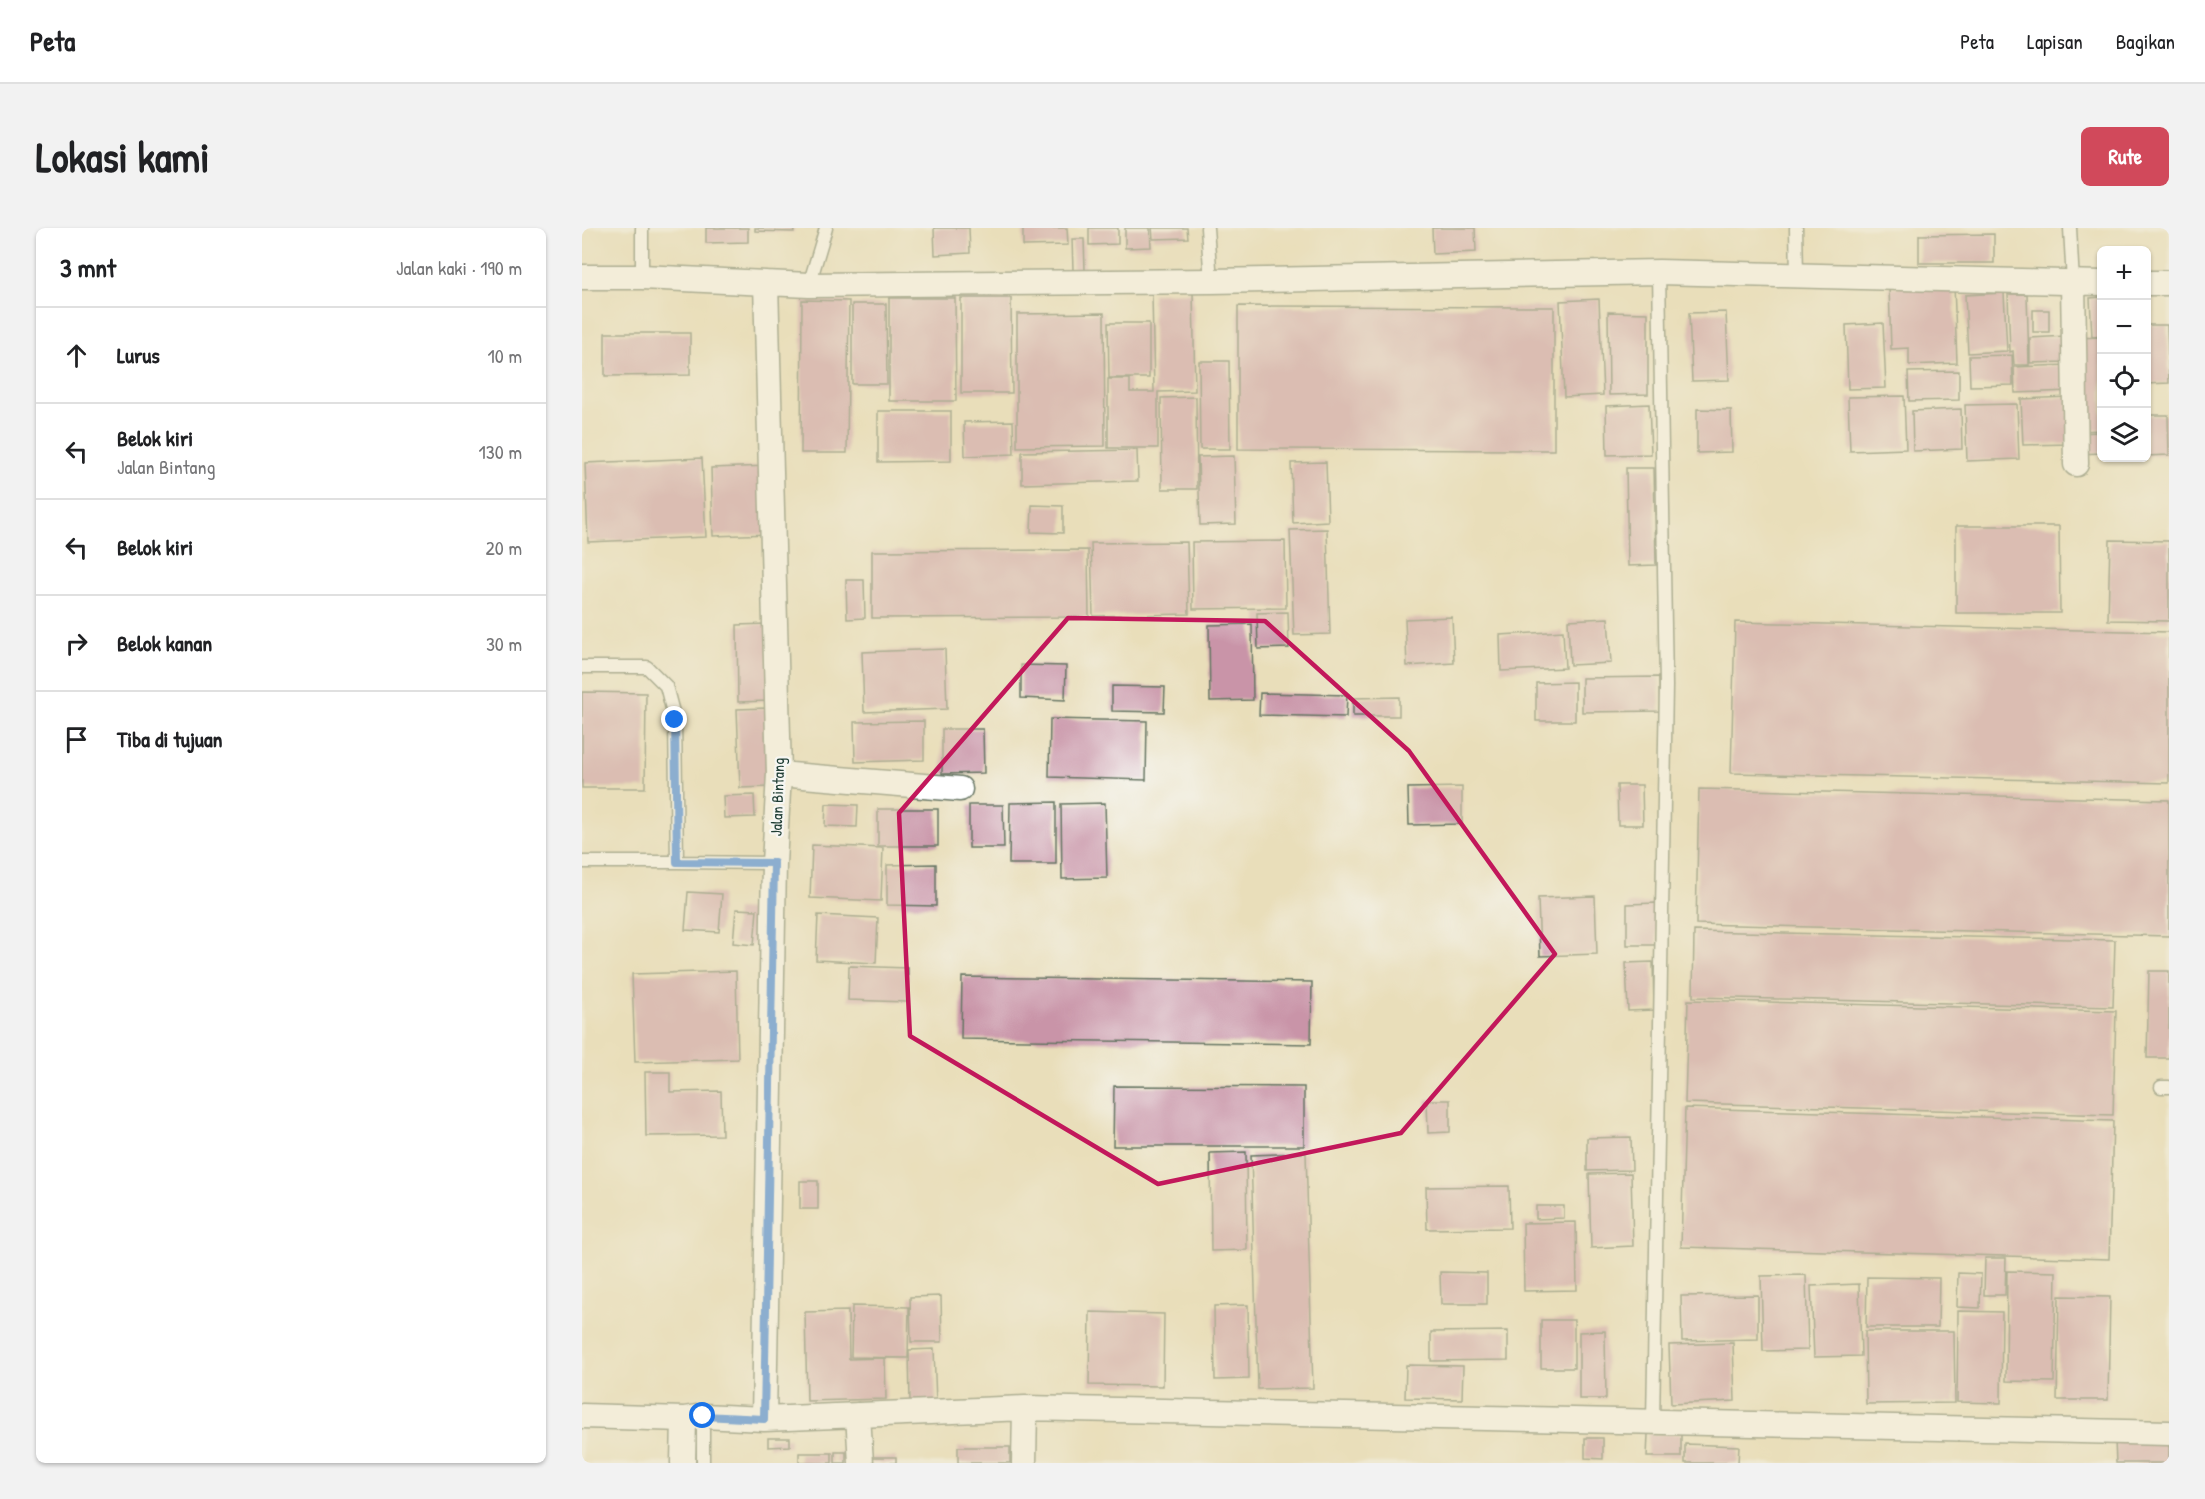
<!DOCTYPE html>
<html lang="id">
<meta charset="utf-8">
<style>
body{margin:0;font-family:"Patrick Hand",sans-serif;background:#f2f2f2;color:#202124}
.controls{position:absolute;right:18px;top:18px;display:grid;overflow:hidden;border-radius:9px;box-shadow:0 2px 4px #0004}
.controls button{width:54px;height:54px;display:grid;place-items:center;padding:0;border:0;border-bottom:2px solid #e0e0e0;background:#fff;color:#202124;font:30px sans-serif}
.stop{position:absolute;width:18px;height:18px;margin:-14px;border:4px solid #1a73e8;border-radius:50%;background:#fff}
.stop.end{background:#1a73e8;border-color:#fff;box-shadow:0 2px 6px #0008}
.list{margin:0;padding:0;list-style:none}
h2{display:flex;justify-content:space-between;align-items:center;height:78px;margin:0;padding:0 24px;font-size:26px}
h2 small{font-size:20px;font-weight:400;color:#757577}
.list li{display:grid;grid-template-columns:39px 1fr auto;gap:18px;align-items:center;box-sizing:border-box;height:96px;padding:0 24px;border-top:2px solid #e0e0e0}
.list b{display:block;font-size:22px;white-space:nowrap}
.list p{margin:0;font-size:20px;white-space:nowrap;color:#757577}
.list em{font-size:20px;font-style:normal;color:#757577}
.icon{flex:none;width:33px;height:33px;fill:none;stroke:currentColor;stroke-width:2;stroke-linecap:round;stroke-linejoin:round}
.map{position:relative;flex:none;width:1587px;height:1235px;overflow:hidden;border-radius:9px}
header{display:flex;align-items:center;gap:36px;box-sizing:border-box;height:84px;padding:0 30px;background:#fff;border-bottom:2px solid #e0e0e0}
header strong{font-size:28px}
nav{display:flex;gap:33px;margin-inline-start:auto;font-size:21px}
.intro{display:flex;align-items:center;justify-content:space-between;box-sizing:border-box;height:144px;padding:0 36px}
h1{margin:0;font-size:42px}
.button{padding:15px 27px;border-radius:9px;background:#d1495b;color:#fff;font-size:21px;font-weight:700}
main{display:flex;gap:36px;padding:0 36px}
aside{flex:1;background:#fff;border-radius:9px;box-shadow:0 2px 4px #0004}
.map>svg:first-child{display:block}
</style>
<header>
<strong>Peta</strong>
<nav><a>Peta</a><a>Lapisan</a><a>Bagikan</a></nav>
</header>
<div class="intro"><h1>Lokasi kami</h1><a class="button">Rute</a></div>
<main>
<aside>
<h2>3 mnt<small>Jalan kaki · 190 m</small></h2>
<ul class="list">
<li><svg class="icon" aria-label="ahead" viewBox="0 0 24 24"><path d="M12 20V5M6 11l6-6 6 6"/></svg><div><b>Lurus</b></div><em>10 m</em></li>
<li><svg class="icon" aria-label="left" viewBox="0 0 24 24"><path d="M17 20v-9H6M10 6l-5 5 5 5"/></svg><div><b>Belok kiri</b><p>Jalan Bintang</p></div><em>130 m</em></li>
<li><svg class="icon" aria-label="left" viewBox="0 0 24 24"><path d="M17 20v-9H6M10 6l-5 5 5 5"/></svg><div><b>Belok kiri</b></div><em>20 m</em></li>
<li><svg class="icon" aria-label="right" viewBox="0 0 24 24"><path d="M7 20v-9h11M14 6l5 5-5 5"/></svg><div><b>Belok kanan</b></div><em>30 m</em></li>
<li><svg class="icon" aria-label="arrive" viewBox="0 0 24 24"><path d="M6 21V4h12l-3 4 3 4H6"/></svg><div><b>Tiba di tujuan</b></div></li>
</ul>
</aside>
<div class="map">
<svg width="1587" height="1235" viewBox="0 0 1587 1235">
<rect width="100%" height="100%" fill="#f6f6f2"/>
<filter id="ink" filterUnits="userSpaceOnUse"><feTurbulence type="fractalNoise" baseFrequency=".0167" numOctaves="2"/><feDisplacementMap in="SourceGraphic" scale="12" xChannelSelector="R" yChannelSelector="G"/><feConvolveMatrix kernelMatrix="1 2 1 2 8 2 1 2 1" color-interpolation-filters="sRGB"/></filter>
<filter id="wash" filterUnits="userSpaceOnUse"><feTurbulence type="fractalNoise" baseFrequency=".008" numOctaves="4" result="noise"/><feDisplacementMap in="SourceGraphic" scale="24" xChannelSelector="R" yChannelSelector="G"/><feGaussianBlur stdDeviation="1.35" result="paint"/><feColorMatrix in="noise" values="0 0 0 0 0 0 0 0 0 0 0 0 0 0 0 0 0 1.4 0 .05"/><feComposite in="paint" operator="in"/></filter>
<g filter="url(#wash)">
<rect width="100%" height="100%" fill="#e9deba"/>
<g id="blocks">
<!-- building -->
<path fill="#c994a8" d="M124,0h42v14l-42,1z
M173,0h39v4l-39,-1z
M352,0h35l1,25 -35,2z
M441,0h44l1,17 -45,1z
M507,0h29v16l-29,1z
M543,0h25l1,19 -26,1z
M570,0h35l1,10 -35,1z
M850,0h43l1,24 -43,2z
M1412,6v29h-75v-28z
M490,11h12l1,31h-12z
M1372,57l3,78 -48,2v-17l-18,1 -2,-62z
M611,64l2,99 -37,1v56h-50v-69h22v13h24l-2,-99z
M1422,65l3,58 -39,2 -3,-58z
M1426,66h19l2,71h-15l-1,-14 -3,1z
M1520,69v39l-10,1 -2,-39z
M307,70h66l1,103h-67z
M379,70h50l1,95h-51z
M1017,71l4,96 -39,2 -4,-96z
M220,72l47,1 -2,152h-46z
M270,76h34l1,80h-35z
M656,78l316,1v143l-316,-1z
M1451,82h16v22h-16z
M1026,84l40,1v81l-39,1z
M1144,84l3,68 -37,1 -3,-68z
M522,85l1,133 -88,1v-133z
M526,95h41v55h-40z
M1301,95l3,65 -38,1 -2,-64z
M1564,97h21l2,58 -23,1z
M23,105h85v42l-85,1z
M1484,108l1,26 -37,1v-25z
M1520,109v93l-22,1 -3,-93z
M1430,127l1,30 -43,1 -1,-30z
M617,133h30l1,88h-30z
M1487,137l1,26 -55,2 -1,-26z
M1377,143v29l-50,1 -1,-29z
M1322,168l2,53 -56,2 -2,-54z
M614,169l1,92h-35l-1,-91z
M1486,169l2,47 -47,1 -2,-46z
M1067,176l2,50 -44,1 -1,-49z
M1435,176l2,55 -52,2 -2,-56z
M1115,181l34,1 1,42 -35,1z
M1379,181l1,40 -49,2 -1,-40z
M296,183h73v50l-73,1z
M1564,187h22l1,40 -23,1z
M431,193l1,33 -49,2 -1,-34z
M1520,204v21l-24,1v-21z
M555,222l1,31 -116,3v-32z
M652,228l2,68 -36,1 -2,-68z
M120,230l4,79 -118,5 -3,-79z
M744,234l2,59 -35,2 -2,-60z
M187,238l2,68 -58,2 -2,-68z
M1044,240h28l2,97 -28,1z
M450,277l31,1v27l-32,-1z
M1374,298h103l1,87h-104z
M745,301l3,105 -36,1 -4,-105z
M1528,312l59,1v80l-61,-1z
M703,313l1,67 -93,1 -1,-67z
M605,314l2,72 -96,2 -2,-73z
M506,322l1,67 -217,1v-67z
M264,352h18l1,38 -18,1z
M706,384l1,36 -31,1 -1,-36z
M870,389l2,46 -47,3 -2,-47z
M1026,390l3,45 -41,2 -2,-45z
M1153,394l434,10v151l-438,-10z
M185,396l1,77 -30,1 -1,-77z
M670,396l1,76 -43,1 -1,-76z
M981,403l2,37 -64,3 -1,-36z
M363,421l2,60 -83,3 -2,-60z
M439,437l45,1 -1,34 -44,-2z
M1077,449l1,34 -78,1v-34z
M993,454v39h-39v-38z
M530,458l53,1 -1,25 -52,-1z
M0,464l64,1 -1,95h-63z
M678,465l87,2 -1,22 -87,-2z
M817,469v19h-46v-18z
M185,480l2,79 -29,1 -3,-79z
M468,491l97,2 -1,59 -97,-3z
M342,493v39l-69,2 -1,-40z
M360,501h41l1,44 -42,1z
M1035,557h25l1,40h-25z
M880,559v37l-53,1 -1,-37z
M1117,561l470,11v136l-473,-12z
M172,567l1,22 -31,1 -1,-22z
M474,574v62h-47l1,-61z
M523,575l2,75 -45,1 -1,-75z
M244,576l32,1 -1,22 -32,-1z
M387,577h34l1,43h-35z
M296,581h60v37h-60z
M230,617l71,3 -2,53 -71,-3z
M354,636v42l-49,-1v-40z
M106,664l34,2 -3,38 -34,-2z
M1013,668l2,58 -57,2 -2,-58z
M1075,675v42h-30v-41z
M154,681l21,1 -3,35 -21,-2z
M236,687l60,3 -2,45 -60,-3z
M1112,703l421,9 -2,67 -420,-10z
M1071,734l1,48 -26,1 -2,-48z
M267,738l59,2 -1,34 -59,-2z
M154,743l2,88 -103,3 -3,-88z
M1567,743h20v87h-22z
M380,749l350,5 -1,62 -350,-5z
M1106,772l428,11 -3,104 -428,-12z
M63,844h25v20l51,-1 1,44 -76,1z
M532,858l190,1v59h-191z
M845,872h23v32l-22,1z
M1103,880l428,13 -4,138 -428,-12z
M1049,909l1,33 -45,1v-33z
M664,924l1,98 -36,1 -1,-98z
M724,925l7,235 -55,1 -7,-234z
M1049,945l2,73 -42,2 -2,-74z
M218,953h18v28h-18z
M927,958l1,42 -83,1 -1,-42z
M954,978h28v12l-28,1z
M994,994l1,68 -53,1 -1,-68z
M1403,1030h21l-1,37h-21z
M1425,1043l49,1 -2,110 -48,-1z
M858,1044l47,1v31h-46z
M1376,1045l23,1 -1,34 -23,-1z
M1224,1047l2,75 -45,1 -2,-75z
M1285,1049l72,1 -1,49h-72z
M1277,1056l2,72 -47,1 -3,-71z
M1176,1067v44l-76,2 -1,-45z
M359,1068l1,46h-31l-1,-45z
M1477,1068l51,1 -2,103h-51z
M666,1077l1,74 -34,1 -1,-74z
M270,1078l57,1 -1,51 -57,-1z
M266,1083l1,48 36,-1 1,41 -79,2 -2,-89z
M1376,1083l44,1 -1,91 -44,-1z
M508,1084l74,2 -1,72 -74,-1z
M959,1092h33v48h-33z
M926,1103v29l-77,1v-29z
M1023,1103l1,68h-27v-67z
M1283,1103h89l1,72 -89,1z
M1151,1115l2,58 -64,3 -2,-59z
M352,1121l2,54h-26l-1,-53z
M824,1137l57,1 -1,33 -57,-1z
M1066,1206h33v23h-34z
M186,1210h22v8l-22,1z
M1003,1210h18v21l-18,-1z
M1587,1211v24h-53l-1,-23z
M1103,1216l54,2 -1,17h-53z
M376,1219h52v16h-52z
M253,1224h11v11h-11z
M217,1225h33v10h-33z
M290,1229h24v6h-24z"/>
</g>
</g>
<g filter="url(#ink)">
<use href="#blocks" fill-opacity="0" stroke="#667563" stroke-width="1.5"/>
<g fill="none" stroke-linecap="round" stroke-linejoin="round">
<defs>
<path id="lane" d="M60,0v49
M625,0l4,53
M1214,0l1,46
M1488,0l3,55
M227,57l17,-57
M0,439h65l19,19 9,34 2,142 97,1
M0,634h95
M1579,859h8
M1071,1193l13,-735 -7,-414
M121,1235v-47"/>
<path id="street" d="M0,49h60l167,8 402,-4 448,-9 443,11
M1491,55l3,181
M1564,55h23
M197,546l181,15
M276,1187l3,48
M0,1188l102,3 19,-3 61,3 261,-11 1144,25
M182,1191l10,-556 5,-89 -13,-491
M101,1235l1,-44
M442,1235l1,-55"/>
</defs>
<!-- lane casing -->
<use href="#lane" stroke="#667563" stroke-width="15"/>
<!-- street casing -->
<use href="#street" stroke="#667563" stroke-width="27"/>
<!-- lane -->
<use href="#lane" stroke="#fff" stroke-width="12"/>
<!-- street -->
<use href="#street" stroke="#fff" stroke-width="24"/>
</g>
</g>
<g fill="none" stroke-linecap="round" stroke-linejoin="round" filter="url(#ink)">
<!-- route -->
<path stroke="#1a73e8" stroke-width="8" d="M93,492l2,142 97,1 -10,556 -61,-3"/>
</g>
<!-- marked area -->
<path d="M0 0H1587V1235H0ZM486,390l197,3 144,130 146,203 -154,179 -243,51 -248,-148 -11,-223z" fill="#e9deba" fill-opacity=".55" fill-rule="evenodd"/>
<path fill="none" stroke="#c2185b" stroke-width="4.5" stroke-linejoin="round" d="M486,390l197,3 144,130 146,203 -154,179 -243,51 -248,-148 -11,-223z"/>
<g text-anchor="middle" dominant-baseline="central" stroke-width="4.5" stroke-linejoin="round" paint-order="stroke">
<!-- street labels -->
<g font-size="16" fill="#1f3d34" stroke="#f6f6f2">
<text transform="translate(195 569) rotate(-88)">Jalan Bintang</text>
</g>
</g>
</svg>
<div class="controls">
<button>+</button>
<button>−</button>
<button><svg class="icon" aria-label="locate" viewBox="0 0 24 24"><circle cx="12" cy="12" r="6"/><path d="M12 2v4M12 18v4M2 12h4M18 12h4"/></svg></button>
<button><svg class="icon" aria-label="layers" viewBox="0 0 24 24"><path d="M12 4l9 5-9 5-9-5zM3 14l9 5 9-5"/></svg></button>
</div>
<div class="stop" style="left:121px;top:1188px"></div>
<div class="stop end" style="left:93px;top:492px"></div>
</div>
</main>
